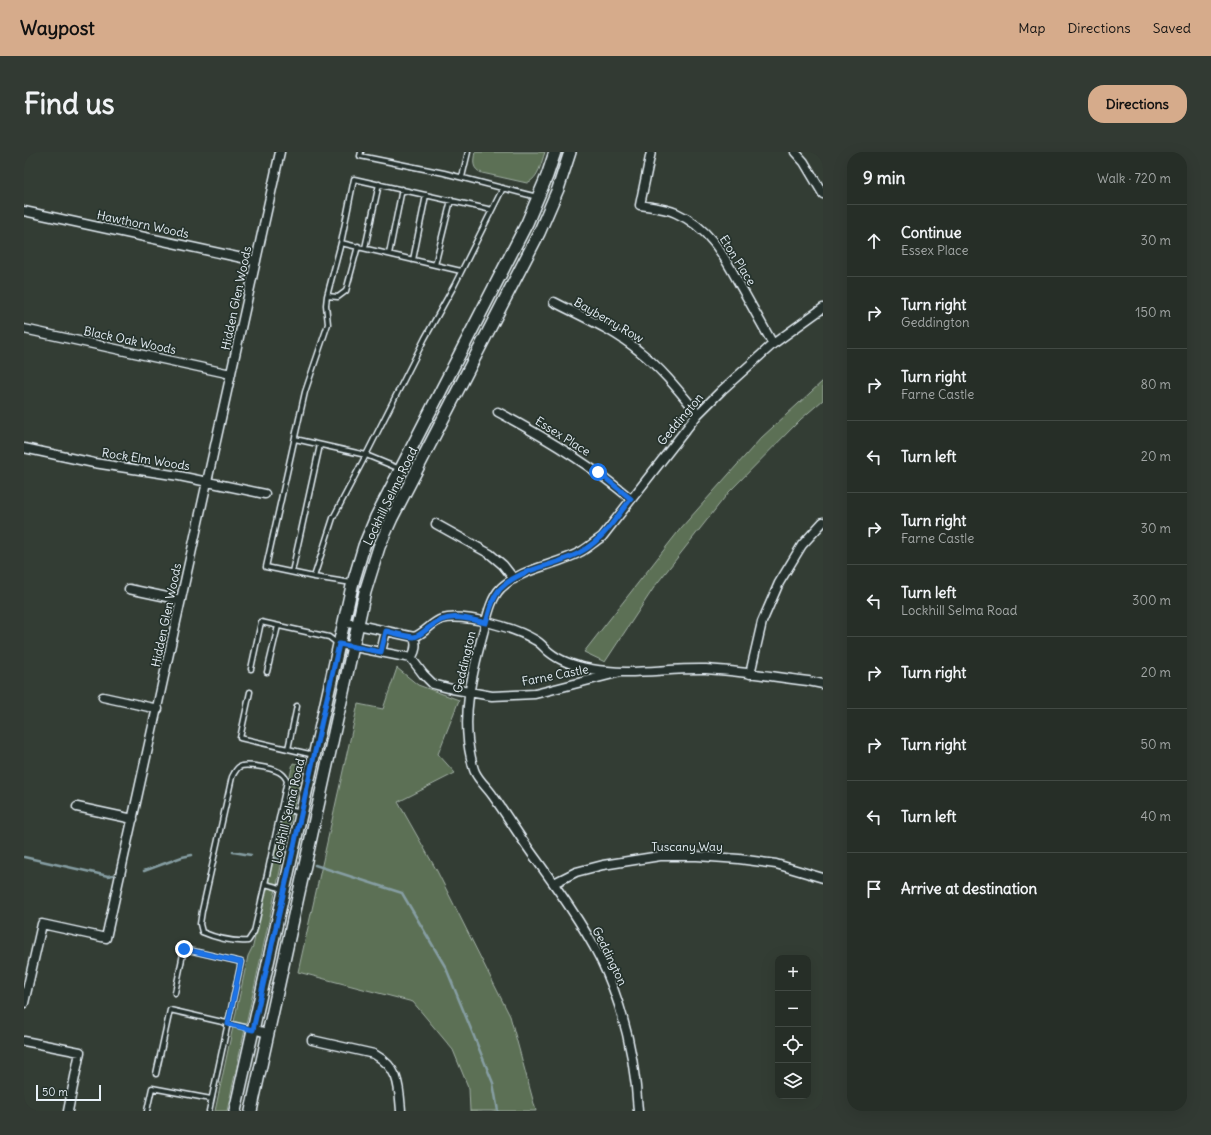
<!DOCTYPE html>
<meta charset="utf-8">
<style>
body{margin:0;font-family:Delius,sans-serif;background:#323a33;color:#f1f3f6}
.controls{position:absolute;right:12px;bottom:12px;display:grid;overflow:hidden;border-radius:8px;box-shadow:0 4px 16px #0002}
.controls button{width:36px;height:36px;display:grid;place-items:center;padding:0;border:0;border-bottom:1px solid #424a44;background:#262e27;color:#f1f3f6;font:20px sans-serif}
.scale{position:absolute;left:12px;bottom:10px;width:65px;box-sizing:border-box;padding-left:4px;border:2px solid #e8f1f8;border-top:0;font-size:11px;line-height:14px;white-space:nowrap;color:#e8f1f8;-webkit-text-stroke:3px #26332d;paint-order:stroke}
.stop{position:absolute;width:12px;height:12px;margin:-9px;border:3px solid #1a73e8;border-radius:50%;background:#fff}
.stop.end{background:#1a73e8;border-color:#fff;box-shadow:0 1px 4px #0008}
.list{margin:0;padding:0;list-style:none}
h2{display:flex;justify-content:space-between;align-items:center;height:52px;margin:0;padding:0 16px;font-size:17px}
h2 small{font-size:13px;font-weight:400;color:#a4a8a7}
.list li{display:grid;grid-template-columns:26px 1fr auto;gap:12px;align-items:center;box-sizing:border-box;height:72px;padding:0 16px;border-top:1px solid #424a44}
.list b{display:block;font-size:15px;white-space:nowrap}
.list p{margin:0;font-size:13px;white-space:nowrap;color:#a4a8a7}
.list em{font-size:13px;font-style:normal;color:#a4a8a7}
.icon{flex:none;width:22px;height:22px;fill:none;stroke:currentColor;stroke-width:2;stroke-linecap:round;stroke-linejoin:round}
.map{position:relative;flex:none;width:799px;height:959px;overflow:hidden;border-radius:16px}
header{display:flex;align-items:center;gap:24px;box-sizing:border-box;height:56px;padding:0 20px;background:#d6ab8b;color:#111}
header strong{font-size:19px}
nav{display:flex;gap:22px;margin-inline-start:auto;font-size:14px}
.intro{display:flex;align-items:center;justify-content:space-between;box-sizing:border-box;height:96px;padding:0 24px}
h1{margin:0;font-size:28px}
.button{padding:10px 18px;border-radius:16px;background:#d6ab8b;color:#111;font-size:14px;font-weight:700}
main{display:flex;gap:24px;padding:0 24px}
aside{flex:1;background:#262e27;border-radius:16px;box-shadow:0 4px 16px #0002}
.map>svg:first-child{display:block}
</style>
<header>
<strong>Waypost</strong>
<nav><a>Map</a><a>Directions</a><a>Saved</a></nav>
</header>
<div class="intro"><h1>Find us</h1><a class="button">Directions</a></div>
<main>
<div class="map">
<svg width="799" height="959" viewBox="0 0 799 959">
<rect width="100%" height="100%" fill="#333d34"/>
<filter id="ink" filterUnits="userSpaceOnUse"><feTurbulence type="fractalNoise" baseFrequency=".025" numOctaves="2"/><feDisplacementMap in="SourceGraphic" scale="8" xChannelSelector="R" yChannelSelector="G"/><feConvolveMatrix kernelMatrix="1 2 1 2 8 2 1 2 1" color-interpolation-filters="sRGB"/></filter>
<g filter="url(#ink)">
<!-- green -->
<path fill="#5c7054" stroke="#a2b0a6" d="M451,0h70c-4,11 -6,26 -18,31l-45,-10c-10,-4 -9,-11 -7,-21z
M799,229v19l-22,19 -72,73 -74,94 -50,76 -21,-10 97,-124 80,-90z
M373,516l21,17 41,15 -21,54 17,19 -57,29 39,69 73,145 26,95h-66l-1,-22 -16,-39 -40,-48 -115,-30 60,-268 25,5z
M269,611l8,2 1,6 -75,340h-12l33,-155 5,-10z"/>
<g fill="none" stroke-linecap="round" stroke-linejoin="round">
<!-- stream -->
<path stroke="#869ea3" stroke-width="2.5" d="M209,700l18,3
M0,705l84,19 5,-1
M251,706l6,1
M291,713l87,28 44,75 47,115 5,28
M120,719l38,-14 10,-2"/>
<defs>
<path id="service" d="M337,0l-1,4 84,17 93,24
M438,25l6,-25
M317,91l120,28
M341,96l14,-64
M365,102l13,-65
M389,108l13,-65
M411,113l16,-65
M303,144l11,1 8,-6 12,-45
M271,287l71,16 -33,63 -19,59 38,6
M376,317l-34,-14 59,-117 29,-52 49,-98
M268,420l28,-127
M290,425l-48,-10 39,-175 23,-68 -2,-19 1,-9 14,-53 13,-64 138,31
M227,517l10,-47 68,15 9,7
M243,520l11,-46
M226,540l-10,46 74,17
M264,597l9,-43
M257,656l20,5
M241,732l22,-103c-2,-5 -4,-7 -8,-9 -7,-4 -34,-9 -40,-5 -3,2 -5,6 -7,10l-30,134 -2,13 2,8c14,6 31,10 46,9l6,-9 11,-48 19,5
M151,841l9,-44 57,13 -32,149
M132,922l14,-64 83,19
M123,959l5,-23 59,11"/>
<path id="minor" d="M627,0l-11,53c11,2 25,3 36,8 34,15 48,43 65,74 11,19 21,38 32,57
M771,0l9,10 19,32
M0,59l232,50
M530,150c29,15 60,28 85,49 23,18 41,41 59,63
M0,177l207,45
M474,260c47,25 92,52 133,87
M0,296l70,15 85,13 86,18
M412,372l54,30 13,11 11,14
M105,437l52,11
M320,470l70,15c11,-4 18,-15 28,-18 22,-6 74,9 93,21 6,3 9,8 14,12 12,10 26,14 42,17 38,7 76,-1 115,0 34,2 68,8 102,12l15,3
M315,492l72,14 12,16 10,10 19,5 40,7 43,-2 82,-21
M357,500l5,-21
M387,506c5,-7 6,-13 3,-21
M726,522l12,-52 17,-39 23,-38 21,-23
M79,545l55,12
M53,655l56,12
M530,731l22,-11 27,-7 57,-9h37l42,3 37,5 47,14
M0,851l18,-79 64,14 174,-786
M229,877l14,4
M288,888l62,14c25,14 25,31 27,57
M0,889l56,11 -12,59
M614,959c-3,-53 -15,-106 -38,-153 -18,-35 -41,-67 -64,-99 -15,-20 -28,-42 -43,-63 -5,-8 -14,-15 -18,-24 -2,-4 -3,-10 -4,-14 -10,-42 1,-84 12,-125 4,-14 7,-34 18,-45 22,-21 55,-22 81,-37 7,-4 13,-10 20,-14l96,-123 24,-24 51,-46 50,-36"/>
<path id="secondary" d="M211,959l117,-525 12,-40 12,-29 151,-294 20,-47 8,-24
M227,959l114,-519 14,-45 13,-29 147,-285 19,-44 12,-37"/>
</defs>
<!-- service casing -->
<use href="#service" stroke="#e8f1f8" stroke-width="7"/>
<!-- minor casing -->
<use href="#minor" stroke="#e8f1f8" stroke-width="11"/>
<!-- secondary casing -->
<use href="#secondary" stroke="#e8f1f8" stroke-width="14"/>
<!-- service -->
<use href="#service" stroke="#26332d" stroke-width="4"/>
<!-- minor -->
<use href="#minor" stroke="#26332d" stroke-width="8"/>
<!-- secondary -->
<use href="#secondary" stroke="#26332d" stroke-width="11"/>
</g>
</g>
<g fill="none" stroke-linecap="round" stroke-linejoin="round" filter="url(#ink)">
<!-- route -->
<path stroke="#1a73e8" stroke-width="5" d="M160,797l57,13 -13,62 25,6 86,-386 42,8 5,-21c8,2 21,6 28,6 6,-1 11,-7 16,-10 18,-15 35,-9 56,-4 3,-11 6,-25 14,-34 22,-23 58,-22 84,-39 22,-14 31,-32 47,-51l-33,-27"/>
</g>
<g text-anchor="middle" dominant-baseline="central" stroke-width="3.5" stroke-linejoin="round" paint-order="stroke">
<!-- street labels -->
<g font-size="12" fill="#e8f1f8" stroke="#26332d">
<text transform="translate(119 72) rotate(12)">Hawthorn Woods</text>
<text transform="translate(714 108) rotate(58)">Eton Place</text>
<text transform="translate(212 146) rotate(-78)">Hidden Glen Woods</text>
<text transform="translate(585 168) rotate(30)">Bayberry Row</text>
<text transform="translate(106 188) rotate(12)">Black Oak Woods</text>
<text transform="translate(656 267) rotate(-50)">Geddington</text>
<text transform="translate(539 284) rotate(32)">Essex Place</text>
<text transform="translate(122 307) rotate(9)">Rock Elm Woods</text>
<text transform="translate(366 344) rotate(-64)">Lockhill Selma Road</text>
<text transform="translate(142 463) rotate(-78)">Hidden Glen Woods</text>
<text transform="translate(440 510) rotate(-77)">Geddington</text>
<text transform="translate(531 523) rotate(-11)">Farne Castle</text>
<text transform="translate(264 659) rotate(-77)">Lockhill Selma Road</text>
<text x="663" y="694">Tuscany Way</text>
<text transform="translate(586 804) rotate(64)">Geddington</text>
</g>
</g>
</svg>
<div class="controls">
<button>+</button>
<button>−</button>
<button><svg class="icon" aria-label="locate" viewBox="0 0 24 24"><circle cx="12" cy="12" r="6"/><path d="M12 2v4M12 18v4M2 12h4M18 12h4"/></svg></button>
<button><svg class="icon" aria-label="layers" viewBox="0 0 24 24"><path d="M12 4l9 5-9 5-9-5zM3 14l9 5 9-5"/></svg></button>
</div>
<div class="scale">50 m</div>
<div class="stop" style="left:574px;top:320px"></div>
<div class="stop end" style="left:160px;top:797px"></div>
</div>
<aside>
<h2>9 min<small>Walk · 720 m</small></h2>
<ul class="list">
<li><svg class="icon" aria-label="ahead" viewBox="0 0 24 24"><path d="M12 20V5M6 11l6-6 6 6"/></svg><div><b>Continue</b><p>Essex Place</p></div><em>30 m</em></li>
<li><svg class="icon" aria-label="right" viewBox="0 0 24 24"><path d="M7 20v-9h11M14 6l5 5-5 5"/></svg><div><b>Turn right</b><p>Geddington</p></div><em>150 m</em></li>
<li><svg class="icon" aria-label="right" viewBox="0 0 24 24"><path d="M7 20v-9h11M14 6l5 5-5 5"/></svg><div><b>Turn right</b><p>Farne Castle</p></div><em>80 m</em></li>
<li><svg class="icon" aria-label="left" viewBox="0 0 24 24"><path d="M17 20v-9H6M10 6l-5 5 5 5"/></svg><div><b>Turn left</b></div><em>20 m</em></li>
<li><svg class="icon" aria-label="right" viewBox="0 0 24 24"><path d="M7 20v-9h11M14 6l5 5-5 5"/></svg><div><b>Turn right</b><p>Farne Castle</p></div><em>30 m</em></li>
<li><svg class="icon" aria-label="left" viewBox="0 0 24 24"><path d="M17 20v-9H6M10 6l-5 5 5 5"/></svg><div><b>Turn left</b><p>Lockhill Selma Road</p></div><em>300 m</em></li>
<li><svg class="icon" aria-label="right" viewBox="0 0 24 24"><path d="M7 20v-9h11M14 6l5 5-5 5"/></svg><div><b>Turn right</b></div><em>20 m</em></li>
<li><svg class="icon" aria-label="right" viewBox="0 0 24 24"><path d="M7 20v-9h11M14 6l5 5-5 5"/></svg><div><b>Turn right</b></div><em>50 m</em></li>
<li><svg class="icon" aria-label="left" viewBox="0 0 24 24"><path d="M17 20v-9H6M10 6l-5 5 5 5"/></svg><div><b>Turn left</b></div><em>40 m</em></li>
<li><svg class="icon" aria-label="arrive" viewBox="0 0 24 24"><path d="M6 21V4h12l-3 4 3 4H6"/></svg><div><b>Arrive at destination</b></div></li>
</ul>
</aside>
</main>
